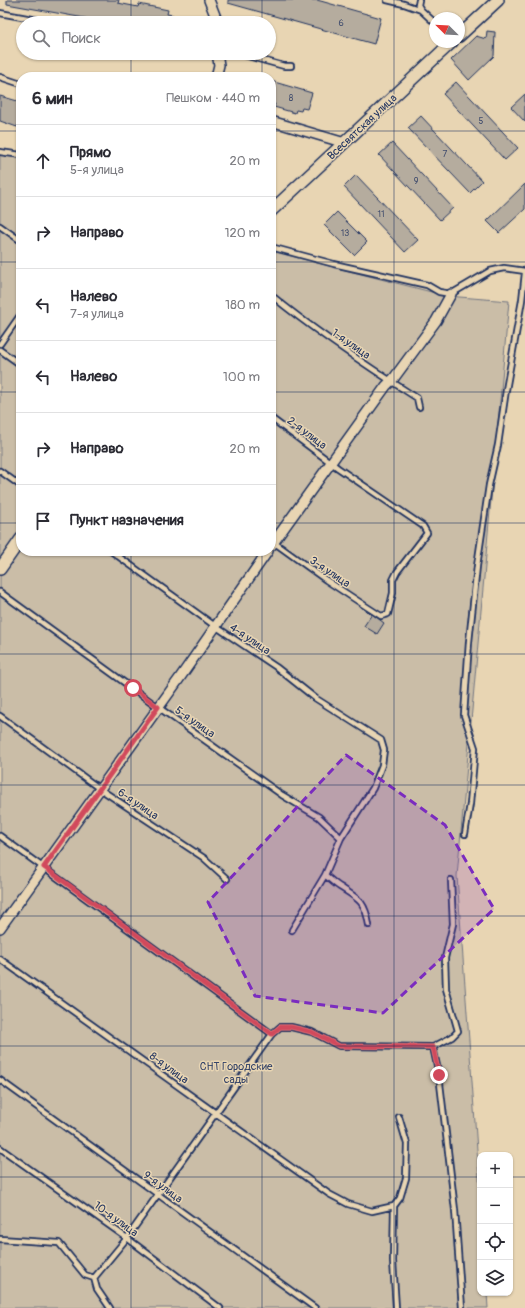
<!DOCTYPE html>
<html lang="ru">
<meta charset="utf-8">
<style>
body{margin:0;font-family:Pangolin,sans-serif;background:#f2f2f3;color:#2b2b33}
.controls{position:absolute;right:12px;bottom:12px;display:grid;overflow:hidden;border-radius:8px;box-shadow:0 1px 3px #0004}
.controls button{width:36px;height:36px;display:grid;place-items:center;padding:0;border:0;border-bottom:1px solid #e1e1e2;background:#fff;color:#2b2b33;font:20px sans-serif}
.compass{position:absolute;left:429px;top:12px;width:36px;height:36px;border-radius:50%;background:#fff;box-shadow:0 1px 3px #0004;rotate:294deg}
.stop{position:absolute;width:12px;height:12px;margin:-9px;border:3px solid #d1495b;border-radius:50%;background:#fff}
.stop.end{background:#d1495b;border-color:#fff;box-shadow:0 1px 4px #0008}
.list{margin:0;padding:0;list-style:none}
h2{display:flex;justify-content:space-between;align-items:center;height:52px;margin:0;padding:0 16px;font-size:17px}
h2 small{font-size:13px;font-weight:400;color:#7c7c81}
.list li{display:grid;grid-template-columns:26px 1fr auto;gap:12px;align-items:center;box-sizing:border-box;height:72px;padding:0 16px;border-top:1px solid #e1e1e2}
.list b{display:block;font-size:15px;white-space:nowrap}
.list p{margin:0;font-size:13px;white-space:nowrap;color:#7c7c81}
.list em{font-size:13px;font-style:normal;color:#7c7c81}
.icon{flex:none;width:22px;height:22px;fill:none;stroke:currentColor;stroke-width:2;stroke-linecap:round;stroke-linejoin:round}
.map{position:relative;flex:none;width:525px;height:1308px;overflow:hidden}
.search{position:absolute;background:#fff;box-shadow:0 1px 3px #0004;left:16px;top:16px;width:260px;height:44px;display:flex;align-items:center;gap:10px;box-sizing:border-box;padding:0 14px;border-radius:22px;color:#7c7c81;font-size:15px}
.panel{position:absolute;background:#fff;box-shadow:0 1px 3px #0004;left:16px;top:72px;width:260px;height:484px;border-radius:16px}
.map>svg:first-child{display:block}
</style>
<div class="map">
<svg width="525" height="1308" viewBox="0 0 525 1308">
<rect width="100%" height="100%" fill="#e8d5b3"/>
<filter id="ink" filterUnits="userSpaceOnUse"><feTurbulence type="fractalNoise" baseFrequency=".025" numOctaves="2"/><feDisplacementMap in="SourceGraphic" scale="8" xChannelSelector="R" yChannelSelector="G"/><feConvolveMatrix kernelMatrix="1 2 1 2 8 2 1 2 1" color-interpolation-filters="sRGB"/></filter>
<g filter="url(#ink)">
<!-- green -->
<path fill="#cabda7" stroke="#727682" d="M0,152l21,3v396h250v-300l176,45 62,5 -52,575 23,315v102h7l1,15h-488z"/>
<!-- building -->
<path fill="#b5ac9e" stroke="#1b2f5e" d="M7,0h112l-1,3 20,4 1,-3 29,6 -1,4 6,1 -2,8h-59l-105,-19z
M228,0h89l64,18 -7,26 -146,-41z
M487,31l8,1 -1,24 -25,24 -18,-20 25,-24 10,3z
M271,81l41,12 -5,16 -5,-1 -1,3 -5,-1 -1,3 -21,-6 1,-3 -4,-1z
M456,82l62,66 -13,12 -62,-66z
M525,94v28l-14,-15z
M0,96l21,6v22l-2,-1 -2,4 -17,-6z
M421,116l61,65 -12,12 -62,-65z
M392,143l61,65 -13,12 -61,-65z
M356,175l62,65 -13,12 -61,-65z
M525,184v25l-26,24 -12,-12z
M337,212l30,30 -13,13 -30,-30z
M372,614l12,9 -7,11 -13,-8z"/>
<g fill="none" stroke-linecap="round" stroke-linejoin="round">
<defs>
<path id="service" d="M387,0l17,4 17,6 14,13
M419,0l-1,5 3,5
M0,13l54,10
M237,53l47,13h7
M0,77l21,7
M0,152l21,3
M0,226l21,15
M271,247l63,17 93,21 12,7 12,2 39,-23 14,-3 21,3
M271,295c46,38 96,71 146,103l2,9
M0,344l21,-30
M0,350l21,15
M271,418l67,50 85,58 4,7 -30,39 -4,8v13l-5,21 -7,2 -14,-9 -41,-27 -54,-39
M0,471l21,15
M111,551l104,75 61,41 39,31 66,42 3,10 -2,15 -9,23 -32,50 -16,37c5,4 10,9 15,12 19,12 25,14 29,38
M0,592l158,115 124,88 37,22 22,21
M0,716l100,73 104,69 23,21
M465,834l5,-30 5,-56 -11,-33 5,-73 8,-76 12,-81 9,-40 8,-55 16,-90 3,-27
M0,836l272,198
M451,880l2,44 -8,34 1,31 12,42 -6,6 -19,10 6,28 16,135 7,98
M292,930l33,-55
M0,959l329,235 19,10 24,7 22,-5 6,-8 6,-20 1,-34 -8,-27
M0,1080l315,228
M0,1148l127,90 93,70
M394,1206l-1,55 3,47
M0,1239l59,4 26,32 9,3
M110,1308l-13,-19 -3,-11 33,-40 145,-204 8,-7h11l21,5 27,14 94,1"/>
<path id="minor" d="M209,0l9,23
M216,77l3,-12 -2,-12
M271,121l74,22
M271,546l115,-160 8,-8 42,-57 15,-27
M0,928l179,-249 89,-128"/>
<path id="tertiary" d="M459,36l39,-36
M271,211l181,-169
M0,569l21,-30"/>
</defs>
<!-- service casing -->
<use href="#service" stroke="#1b2f5e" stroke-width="8"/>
<!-- minor casing -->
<use href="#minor" stroke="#1b2f5e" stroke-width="12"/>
<!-- tertiary casing -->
<use href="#tertiary" stroke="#1b2f5e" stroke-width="14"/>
<!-- service -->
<use href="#service" stroke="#e8d5b3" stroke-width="4.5"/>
<!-- minor -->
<use href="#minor" stroke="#e8d5b3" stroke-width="9"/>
<!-- tertiary -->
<use href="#tertiary" stroke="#e8d5b3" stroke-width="11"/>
</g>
</g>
<g fill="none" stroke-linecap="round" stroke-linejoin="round" filter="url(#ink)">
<!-- route -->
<path stroke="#d1495b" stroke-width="5" d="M133,688l25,19 -114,160 228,167 8,-7h11l21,5 27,14 94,1 6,28"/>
</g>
<!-- marked area -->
<path fill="#7b2cbf" fill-opacity="0.2" stroke="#7b2cbf" stroke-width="3" stroke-dasharray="8 5" stroke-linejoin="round" d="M346,755l99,70 49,84 -111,104 -128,-17 -47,-94z"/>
<!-- grid -->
<path fill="none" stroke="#1b2f5e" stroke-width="1" stroke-opacity="0.55" d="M131,0v23M262,0v23M394,0v1308M131,53v24M262,53v24M0,131h21M271,131h254M0,262h21M271,262h254M0,392h21M271,392h254M0,523h21M271,523h254M131,551v757M262,551v757M0,654h525M0,785h525M0,916h525M0,1046h525M0,1177h480M510,1177h15"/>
<g text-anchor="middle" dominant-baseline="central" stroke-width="3" stroke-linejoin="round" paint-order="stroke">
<!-- number labels -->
<g font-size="9" fill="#424e6e">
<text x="341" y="23">6</text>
<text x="291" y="98">8</text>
<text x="481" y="121">5</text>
<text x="445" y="154">7</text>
<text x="416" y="181">9</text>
<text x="381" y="214">11</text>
<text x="345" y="233">13</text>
</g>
<!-- street labels -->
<g font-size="11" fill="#1b2f5e" stroke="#e8d5b3">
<text transform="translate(362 127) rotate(-43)">Всесвятская улица</text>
<text transform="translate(351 344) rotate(35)">1-я улица</text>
<text transform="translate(307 433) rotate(37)">2-я улица</text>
<text transform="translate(330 572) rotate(34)">3-я улица</text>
<text transform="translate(250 639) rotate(34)">4-я улица</text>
<text transform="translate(195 722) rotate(35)">5-я улица</text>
<text transform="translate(138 804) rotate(34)">6-я улица</text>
<text transform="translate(169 1068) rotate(36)">8-я улица</text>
<text transform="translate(163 1187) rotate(36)">9-я улица</text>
<text transform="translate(116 1219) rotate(36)">10-я улица</text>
</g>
<!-- park labels -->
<g font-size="11" fill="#354469" stroke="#e8d5b3">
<text x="236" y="1066">СНТ Городские<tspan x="236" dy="13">сады</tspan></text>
</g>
</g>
</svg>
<div class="controls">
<button>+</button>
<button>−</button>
<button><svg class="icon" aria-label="locate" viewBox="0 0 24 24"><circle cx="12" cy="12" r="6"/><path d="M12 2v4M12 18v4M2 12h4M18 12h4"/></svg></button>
<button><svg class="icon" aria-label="layers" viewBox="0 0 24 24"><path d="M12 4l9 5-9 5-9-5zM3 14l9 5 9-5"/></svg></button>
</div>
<svg class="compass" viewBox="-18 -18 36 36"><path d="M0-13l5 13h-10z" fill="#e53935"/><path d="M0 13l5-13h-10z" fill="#7c7c81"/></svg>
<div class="stop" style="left:133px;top:688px"></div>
<div class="stop end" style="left:439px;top:1075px"></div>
<div class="search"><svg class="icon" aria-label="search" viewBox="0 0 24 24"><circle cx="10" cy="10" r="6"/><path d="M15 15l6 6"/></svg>Поиск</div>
<section class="panel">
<h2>6 мин<small>Пешком · 440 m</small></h2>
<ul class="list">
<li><svg class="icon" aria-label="ahead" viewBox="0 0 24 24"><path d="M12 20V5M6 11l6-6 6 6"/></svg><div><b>Прямо</b><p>5-я улица</p></div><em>20 m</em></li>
<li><svg class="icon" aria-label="right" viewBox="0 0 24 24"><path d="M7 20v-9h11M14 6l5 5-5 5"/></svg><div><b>Направо</b></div><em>120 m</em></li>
<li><svg class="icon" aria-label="left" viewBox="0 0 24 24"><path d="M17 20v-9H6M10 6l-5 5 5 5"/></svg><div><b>Налево</b><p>7-я улица</p></div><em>180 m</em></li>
<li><svg class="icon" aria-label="left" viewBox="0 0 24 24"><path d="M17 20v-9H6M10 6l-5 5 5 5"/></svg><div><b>Налево</b></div><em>100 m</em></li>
<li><svg class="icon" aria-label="right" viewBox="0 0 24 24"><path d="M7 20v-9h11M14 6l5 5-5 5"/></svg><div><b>Направо</b></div><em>20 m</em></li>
<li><svg class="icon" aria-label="arrive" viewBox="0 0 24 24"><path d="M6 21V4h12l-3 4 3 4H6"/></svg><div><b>Пункт назначения</b></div></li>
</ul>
</section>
</div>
